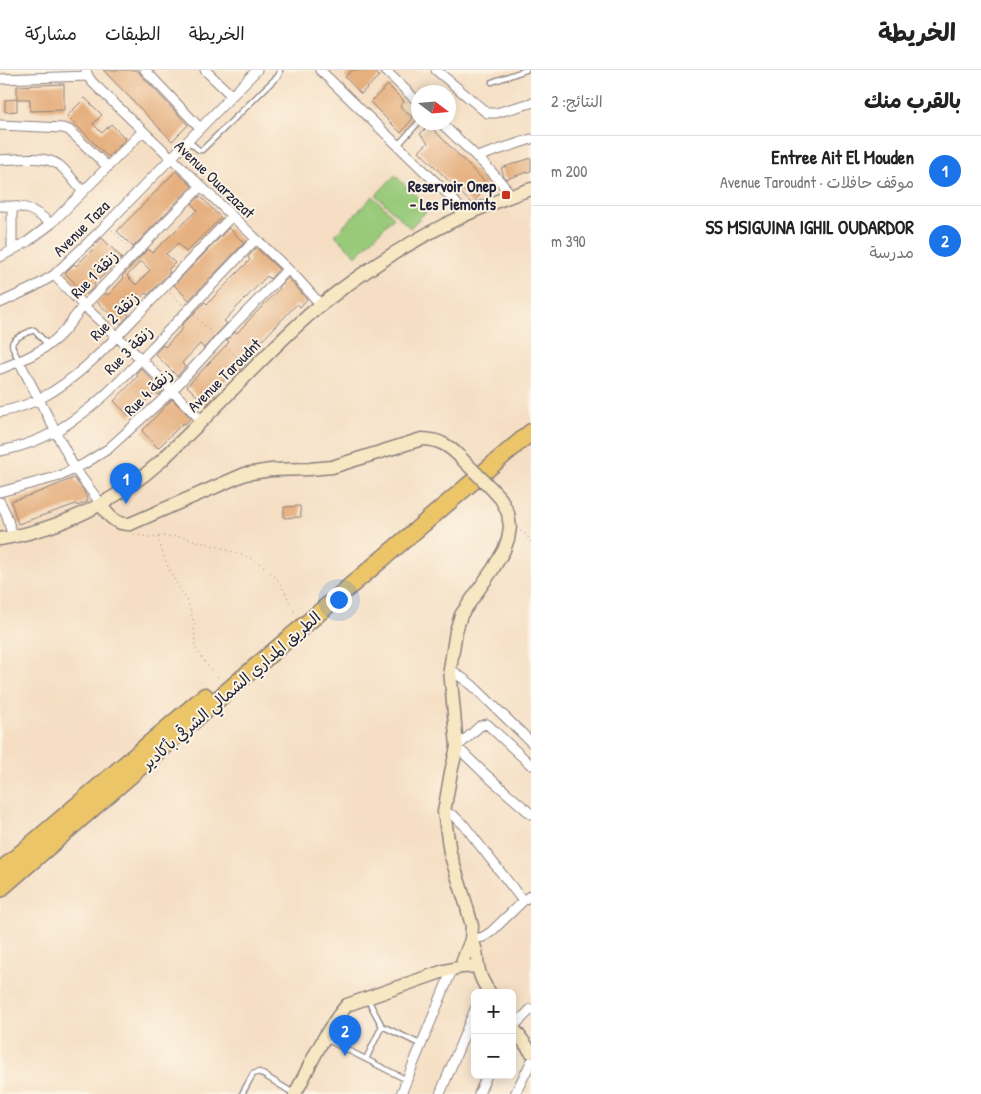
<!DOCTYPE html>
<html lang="ar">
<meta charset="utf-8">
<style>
body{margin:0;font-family:"Patrick Hand","Playpen Sans Arabic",sans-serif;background:#f2f2f2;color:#222;direction:rtl}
.controls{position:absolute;right:15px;bottom:15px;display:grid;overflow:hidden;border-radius:8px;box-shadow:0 2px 12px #0003}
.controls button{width:45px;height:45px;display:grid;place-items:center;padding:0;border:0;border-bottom:1px solid #e0e0e0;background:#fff;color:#222;font:25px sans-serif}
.compass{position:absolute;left:411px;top:15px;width:45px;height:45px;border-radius:50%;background:#fff;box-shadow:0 2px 12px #0003;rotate:106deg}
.you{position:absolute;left:338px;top:529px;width:18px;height:18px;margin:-12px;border:4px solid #fff;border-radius:50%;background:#1a73e8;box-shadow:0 0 0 8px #1a73e833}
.badge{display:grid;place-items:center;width:32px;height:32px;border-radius:50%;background:#1a73e8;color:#fff;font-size:16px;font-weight:700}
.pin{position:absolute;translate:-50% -41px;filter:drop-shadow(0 1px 2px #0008)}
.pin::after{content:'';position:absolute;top:26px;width:18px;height:15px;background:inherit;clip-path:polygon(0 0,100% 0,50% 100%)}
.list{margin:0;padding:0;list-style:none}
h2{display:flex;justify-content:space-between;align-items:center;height:65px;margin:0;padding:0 20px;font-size:21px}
h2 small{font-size:16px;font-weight:400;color:#767676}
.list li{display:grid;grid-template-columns:32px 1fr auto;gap:15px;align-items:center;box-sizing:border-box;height:70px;padding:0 20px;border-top:1px solid #e0e0e0}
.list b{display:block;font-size:19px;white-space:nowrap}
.list p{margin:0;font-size:16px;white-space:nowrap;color:#767676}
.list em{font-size:16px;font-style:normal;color:#767676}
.map{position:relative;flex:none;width:531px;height:1024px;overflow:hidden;direction:ltr}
header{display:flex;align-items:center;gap:30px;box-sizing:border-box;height:70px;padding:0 25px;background:#fff;border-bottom:1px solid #e0e0e0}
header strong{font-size:24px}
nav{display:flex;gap:28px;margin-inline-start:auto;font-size:18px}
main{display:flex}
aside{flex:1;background:#fff}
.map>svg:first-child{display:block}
</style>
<header>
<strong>الخريطة</strong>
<nav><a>الخريطة</a><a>الطبقات</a><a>مشاركة</a></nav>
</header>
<main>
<aside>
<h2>بالقرب منك<small>النتائج: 2</small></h2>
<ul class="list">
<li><span class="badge">1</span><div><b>Entree Ait El Mouden</b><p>موقف حافلات · Avenue Taroudnt</p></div><em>200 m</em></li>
<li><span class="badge">2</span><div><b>SS MSIGUINA IGHIL OUDARDOR</b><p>مدرسة</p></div><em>390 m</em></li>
</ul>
</aside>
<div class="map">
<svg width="531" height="1024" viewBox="0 0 531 1024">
<rect width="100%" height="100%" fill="#fcf5e5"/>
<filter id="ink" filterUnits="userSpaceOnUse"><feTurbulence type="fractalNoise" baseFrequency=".02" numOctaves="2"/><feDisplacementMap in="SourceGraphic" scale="10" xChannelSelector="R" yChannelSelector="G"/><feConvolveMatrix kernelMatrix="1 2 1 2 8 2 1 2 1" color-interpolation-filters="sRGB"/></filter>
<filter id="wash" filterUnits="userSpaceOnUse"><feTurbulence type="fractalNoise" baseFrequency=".0096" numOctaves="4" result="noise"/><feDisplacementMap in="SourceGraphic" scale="20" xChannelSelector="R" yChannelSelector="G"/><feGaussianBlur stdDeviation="1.12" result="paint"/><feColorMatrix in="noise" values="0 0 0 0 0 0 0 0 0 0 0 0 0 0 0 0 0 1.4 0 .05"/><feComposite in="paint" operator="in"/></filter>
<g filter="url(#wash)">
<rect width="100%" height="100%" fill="#f5dec3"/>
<!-- green -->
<path fill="#98ca7a" stroke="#5d765a" d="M395,105l34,34 -19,19 -34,-33z
M373,126l21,21 -38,39 -21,-21z"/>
<g id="blocks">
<!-- building -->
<path fill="#e5af7e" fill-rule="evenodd" d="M103,0h35l2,4 48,51 -16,16z
M352,0h21l6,6 -18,18 -16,-17z
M64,14v26l-34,1v-12h-13v-13z
M388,15l16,16 -4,5 13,12 -12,15 -31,-31z
M85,28l17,17 -9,9 9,9 9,-9 15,15 -18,18 -41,-41z
M17,29v12l-12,1v-12z
M429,55l58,59 -9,9 2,2 -7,8h-2l-52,-52 9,-8 -8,-9z
M531,88v13l-25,8 -2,-3 -3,-8z
M176,101l16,15 -59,61 -16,-16z
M200,126l21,22 -35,34 -8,-9 -12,11 9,9 -7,7 2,2 -22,23 -3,-2 -18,20 2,2 -8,9 -24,-22 9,-9 2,2 16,-17 -2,-2 26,-27 4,4 45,-43 -5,-6zM141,191l9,9 -14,15 -9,-9z
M229,158l15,15 -55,57 -15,-15z
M102,168l20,20 -28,26 1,2 -9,9 -21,-22 9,-9 2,2 19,-19 -1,-1z
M256,178l23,21 -9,10 -3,-3 -43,45 3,2 -23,25 -4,-4 -18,19 3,4 -8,9 -22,-22 8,-9 2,2 18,-19 -2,-2 24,-24 2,2 31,-32 12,-12 -2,-3z
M288,208l19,21 -7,8 -3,-3 -44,46 3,3 -22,23 -3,-3 -12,13 -6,7 3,3 -10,9 -19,-19 42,-44 -2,-2 8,-8 2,1 12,-13 31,-32 -1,-1z
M141,298l22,23 -5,4 -3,-3 -25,25 -16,-16 24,-25 -2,-2z
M172,329l19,19 -6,6 -2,-1 -25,25 -16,-17z
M74,408l10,13 4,10 -11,5 -1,-2 -58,20 -7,-23 23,-7z
M300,436l1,11 -17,1v-11z"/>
</g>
</g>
<g filter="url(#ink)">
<use href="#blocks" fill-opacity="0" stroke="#8c807f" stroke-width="1"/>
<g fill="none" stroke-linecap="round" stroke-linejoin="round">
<defs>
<path id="lane" d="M492,12l34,-12
M188,71l11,9h3l77,-75 1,-5
M398,75l21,-23
M19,291c-6,-14 -13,-18 3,-26 5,-2 8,-4 12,-5l14,15
M382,956l40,19
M326,969l81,41
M366,989l16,-33 -14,-26
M242,1024l11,-20 6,-2 34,21"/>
<path id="street" d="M86,0l2,6 4,6 204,195 25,28
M145,0l55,58
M205,0l27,26
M320,0l132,128 7,9 4,8
M385,0l33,32
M436,0l51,43h9l35,-10
M0,9l88,-3
M440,52c25,24 51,46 71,73
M0,55l63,3 6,2 5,5 34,32
M477,87l54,-18
M0,90c15,-1 46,-5 59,5 8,6 17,19 24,27
M0,136c26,0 31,1 51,18
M12,181v-45
M0,187l27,-15 24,-18 92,-93
M54,205l30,31 57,53 61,62
M0,233l34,-16 20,-12 45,-43 158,-162
M19,291l56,108 26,35
M0,299c21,-8 45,-18 61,-35 8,-8 13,-17 20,-25l120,-123
M0,342c15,-3 29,-7 43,-15 38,-20 75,-62 105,-93 28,-29 56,-59 84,-88
M0,381c71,-12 117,-67 164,-116 31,-32 62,-64 92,-96
M0,422l60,-16 24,-12 24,-15 64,-58 47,-51 69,-71
M0,432l6,12 7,23
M450,599l22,16 59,57
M531,695l-44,-41 -7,2 -23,21 27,26 47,41
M444,742l10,4 10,9 59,76
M471,870l12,-3 8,-5 32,-31 8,-6
M513,957l18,-18
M401,1024l51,-124
M440,1024l35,-85
M479,1024l8,-19
M515,1024l16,-32"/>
<path id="secondary" d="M101,434c7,12 15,21 29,20l115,-50 26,-4 39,-1 22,-2 90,-28c18,0 29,8 41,21
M0,469c61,-10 115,-37 161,-78 27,-26 54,-53 81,-81 26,-26 51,-53 80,-76 63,-50 133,-90 209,-115
M471,870c7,8 5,20 8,31 2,8 6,15 11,22
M462,897l1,-7 8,-20 1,-14 -6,-22 -16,-51 -6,-41 7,-40 6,-25 -7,-78 6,-38 5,-16 32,-46 11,-19 4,-11 2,-12 -2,-14 -7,-14 -10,-11
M512,956l19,26
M295,1024c16,-30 30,-64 52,-89l97,-34 18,-4 16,-1"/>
<path id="highway" d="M0,801l205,-175
M0,819l240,-209 291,-248"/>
</defs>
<!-- lane casing -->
<use href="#lane" stroke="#8c807f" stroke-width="7"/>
<!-- street casing -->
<use href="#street" stroke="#8c807f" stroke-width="11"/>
<!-- secondary casing -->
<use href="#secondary" stroke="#8c807f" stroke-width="15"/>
<!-- highway casing -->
<use href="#highway" stroke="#8c807f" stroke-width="19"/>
<!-- path -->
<path stroke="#8c807f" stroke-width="1" stroke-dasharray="1 4" stroke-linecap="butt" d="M112,160l16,17
M170,223l12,11
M194,245l18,18
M226,276l17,17
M520,461l6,3 5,8
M134,464l14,3 17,-1 17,1 40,11 31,11 13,9 12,12 8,14 10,22
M158,467l3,12 10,25 16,26 7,22 1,25 7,11 8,11 12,12"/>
<!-- lane -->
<use href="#lane" stroke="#fff" stroke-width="4.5"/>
<!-- street -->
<use href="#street" stroke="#fff" stroke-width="9"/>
<!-- secondary -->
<use href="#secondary" stroke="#f7e8c3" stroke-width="12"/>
<!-- highway -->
<use href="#highway" stroke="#ecc569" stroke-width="16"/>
<defs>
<path id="secondary-bridge" d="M463,390l28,28"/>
</defs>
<!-- secondary-bridge casing -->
<use href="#secondary-bridge" stroke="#8c807f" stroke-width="15" stroke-linecap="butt"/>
<!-- secondary-bridge -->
<use href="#secondary-bridge" stroke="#f7e8c3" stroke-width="12"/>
</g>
</g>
<!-- markers -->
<rect fill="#c8321e" stroke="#fcf5e5" stroke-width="2" x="501" y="120" width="10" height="10" rx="2.5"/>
<g text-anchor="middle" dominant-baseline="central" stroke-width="4" stroke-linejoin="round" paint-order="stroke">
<!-- street labels -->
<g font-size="16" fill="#22223b" stroke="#fcf5e5">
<text transform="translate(215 109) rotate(44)">Avenue Ouarzazat</text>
<text transform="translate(81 158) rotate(-45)">Avenue Taza</text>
<text transform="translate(94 204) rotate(-46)">Rue 1 زنقة</text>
<text transform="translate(114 246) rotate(-45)">Rue 2 زنقة</text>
<text transform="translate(128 280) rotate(-45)">Rue 3 زنقة</text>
<text transform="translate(224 305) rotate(-45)">Avenue Taroudnt</text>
<text transform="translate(148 322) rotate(-44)">Rue 4 زنقة</text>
<text transform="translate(231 620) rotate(-41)">الطريق المداري الشمالي الشرقي بأكادير</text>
</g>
<!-- poi labels -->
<g font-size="16" font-weight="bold" fill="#22223b" stroke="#fcf5e5" text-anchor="end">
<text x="496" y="116">Reservoir Onep<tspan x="496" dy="18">- Les Piemonts</tspan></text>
</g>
</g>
</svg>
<div class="controls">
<button>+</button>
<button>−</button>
</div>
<svg class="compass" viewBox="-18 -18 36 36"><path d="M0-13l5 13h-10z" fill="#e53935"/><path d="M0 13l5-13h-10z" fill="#767676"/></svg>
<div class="you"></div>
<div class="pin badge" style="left:126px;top:434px">1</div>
<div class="pin badge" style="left:345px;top:986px">2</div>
</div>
</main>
